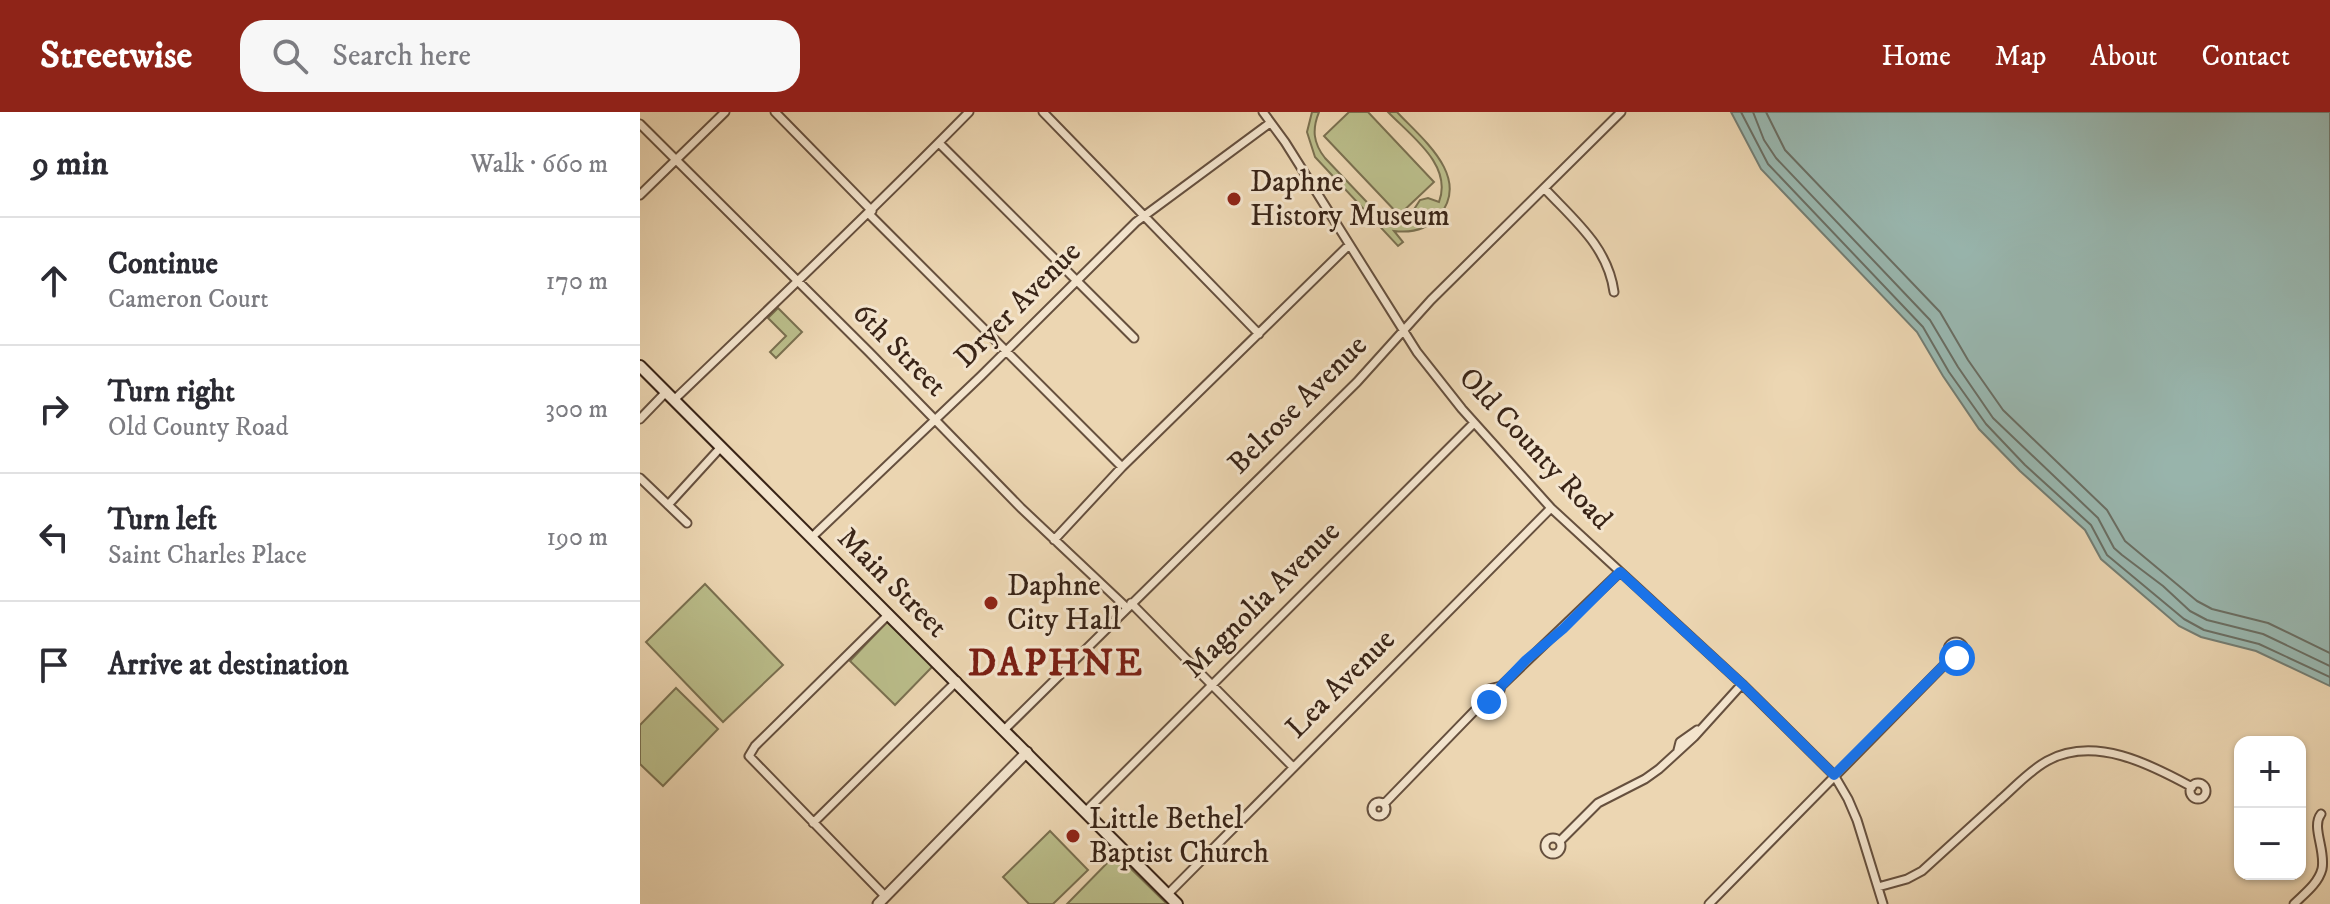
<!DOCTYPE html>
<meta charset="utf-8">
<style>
body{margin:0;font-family:"IM FELL DW Pica",serif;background:#f7f7f7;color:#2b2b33}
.controls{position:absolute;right:24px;bottom:24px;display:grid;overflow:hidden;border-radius:16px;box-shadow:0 2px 6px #0004}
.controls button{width:72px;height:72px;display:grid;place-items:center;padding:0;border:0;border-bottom:2px solid #e1e1e2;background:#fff;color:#2b2b33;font:40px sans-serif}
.stop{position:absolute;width:24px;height:24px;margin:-18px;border:6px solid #1a73e8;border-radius:50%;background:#fff}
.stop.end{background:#1a73e8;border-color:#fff;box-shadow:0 2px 8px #0008}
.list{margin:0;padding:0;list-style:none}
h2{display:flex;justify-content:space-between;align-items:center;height:104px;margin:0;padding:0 32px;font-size:34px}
h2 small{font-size:26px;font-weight:400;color:#7c7c81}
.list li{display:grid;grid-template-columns:52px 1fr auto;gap:24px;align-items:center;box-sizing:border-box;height:128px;padding:0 32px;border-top:2px solid #e1e1e2}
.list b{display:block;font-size:30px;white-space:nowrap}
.list p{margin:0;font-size:26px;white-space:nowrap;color:#7c7c81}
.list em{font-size:26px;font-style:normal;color:#7c7c81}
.icon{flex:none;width:44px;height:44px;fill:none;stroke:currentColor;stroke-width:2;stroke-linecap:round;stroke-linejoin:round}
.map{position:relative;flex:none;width:1690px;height:792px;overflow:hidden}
header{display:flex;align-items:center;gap:48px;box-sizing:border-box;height:112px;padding:0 40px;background:#8f2418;color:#fff}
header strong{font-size:38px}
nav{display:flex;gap:44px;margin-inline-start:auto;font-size:28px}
.search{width:560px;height:72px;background:#f7f7f7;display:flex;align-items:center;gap:20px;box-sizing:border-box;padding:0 28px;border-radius:24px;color:#7c7c81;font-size:30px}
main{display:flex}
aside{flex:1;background:#fff}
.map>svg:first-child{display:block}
</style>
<header>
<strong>Streetwise</strong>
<div class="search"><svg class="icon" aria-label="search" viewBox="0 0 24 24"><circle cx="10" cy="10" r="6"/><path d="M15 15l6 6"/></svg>Search here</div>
<nav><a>Home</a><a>Map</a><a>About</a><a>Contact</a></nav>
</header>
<main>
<aside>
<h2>9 min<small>Walk · 660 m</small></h2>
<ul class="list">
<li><svg class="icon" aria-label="ahead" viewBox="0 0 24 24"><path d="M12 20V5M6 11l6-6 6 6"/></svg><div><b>Continue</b><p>Cameron Court</p></div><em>170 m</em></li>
<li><svg class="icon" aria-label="right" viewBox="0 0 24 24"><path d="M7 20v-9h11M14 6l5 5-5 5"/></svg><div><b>Turn right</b><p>Old County Road</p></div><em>300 m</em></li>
<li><svg class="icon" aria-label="left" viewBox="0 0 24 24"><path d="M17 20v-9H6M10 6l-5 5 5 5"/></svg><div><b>Turn left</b><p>Saint Charles Place</p></div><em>190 m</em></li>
<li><svg class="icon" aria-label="arrive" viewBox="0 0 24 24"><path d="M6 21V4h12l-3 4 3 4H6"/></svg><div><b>Arrive at destination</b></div></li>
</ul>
</aside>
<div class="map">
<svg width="1690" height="792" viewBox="0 0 1690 792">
<rect width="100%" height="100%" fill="#ecd6b2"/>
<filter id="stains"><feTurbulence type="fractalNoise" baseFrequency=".0025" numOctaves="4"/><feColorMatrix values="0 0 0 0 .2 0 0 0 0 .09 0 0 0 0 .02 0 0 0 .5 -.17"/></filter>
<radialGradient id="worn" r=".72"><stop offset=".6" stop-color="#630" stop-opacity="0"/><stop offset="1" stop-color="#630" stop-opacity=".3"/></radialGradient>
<!-- green -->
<path fill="#babd8a" stroke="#7a7050" stroke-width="2" d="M672,0h7c-7,17 -6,31 6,46l56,59c11,7 23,10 36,6l-4,-12 7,-11 8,-2 11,4c14,-37 -28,-66 -51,-90h9c24,26 75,65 42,104 -12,14 -28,17 -45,15l9,11 -5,4 -83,-89 -8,-25z
M709,0h19l66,70 -35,33 -75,-79z
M138,196l24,24 -26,26 -6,-6 16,-16 -18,-18z
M65,472l78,81 -60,57 -77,-80z
M247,510l46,44 -38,39 -45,-44z
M36,576l42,41 -55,57 -23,-22v-39z
M410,719l38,39 -35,34h-24l-26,-27z
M476,742l51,50h-100z"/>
<!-- water -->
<path fill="#99b8b1" stroke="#737d73" stroke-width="2" d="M1091,0h599v574l-74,-35 -55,-14 -22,-11 -78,-67 -16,-29 -65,-59 -41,-42 -36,-53 -26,-44 -156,-163z"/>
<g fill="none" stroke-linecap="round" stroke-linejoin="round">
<!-- shore -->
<path stroke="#696e64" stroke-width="2" d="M1101,0l27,52 155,163 26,45 37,52 39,41 66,60 16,30 77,64 20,11 55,14 71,33
M1113,0l11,28 12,18 154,162 28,47 35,51 105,100 16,30 8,7 41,31 27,25 17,9 56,14 67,32
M1126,0l19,38 155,162 28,48 35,50 104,100 18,31 72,60 15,8 56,14 62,30"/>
<defs>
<path id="minor" d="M135,0l97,99
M403,0l216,222
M623,0l22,30 132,210 45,57 89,99 191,176 92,91 14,24 9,21 26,84
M0,12l229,228 152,156 105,99
M299,31l195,195
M905,77c29,31 63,58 69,103
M0,83l85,-83
M229,102l253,253
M35,287c99,-95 198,-189 294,-287
M0,307l26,-27
M0,366l47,45
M28,393l53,-58
M172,425l169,-161 155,-154 134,-99
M414,428l68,-73 227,-222
M491,491l162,164
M1308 538a8 8 0 1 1 16 0a8 8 0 1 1-16 0Z
M844,589l5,1 10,-8 2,-8
M365,617l352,-347 74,-82 190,-188
M1038,638l2,-8 17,-12
M1550 679a8 8 0 1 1 16 0a8 8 0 1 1-16 0Z
M732 697a7 7 0 1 1 14 0a7 7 0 1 1-14 0Z
M744,692l100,-103 5,-12 12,-3 119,-114
M445,700l389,-389
M173,711l144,-142
M905 734a8 8 0 1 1 16 0a8 8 0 1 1-16 0Z
M920,729l38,-38 47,-24 14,-10 35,-32 48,-53
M1238,775l29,-8 15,-8c26,-24 52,-47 78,-71 15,-13 29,-29 47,-39 47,-26 103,3 145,26
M527,783l384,-387
M245,784l-136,-140 6,-10 134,-132
M1069,792l243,-247
M1654,792c10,-10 24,-20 28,-35 4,-19 -11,-42 -1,-55"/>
<path id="tertiary" d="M238,792l149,-152"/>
<path id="secondary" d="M0,254l537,538"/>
</defs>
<!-- minor casing -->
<use href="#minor" stroke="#66503e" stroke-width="11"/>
<!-- tertiary casing -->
<use href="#tertiary" stroke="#66503e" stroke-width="13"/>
<!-- secondary casing -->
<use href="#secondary" stroke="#392417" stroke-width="14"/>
<!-- minor -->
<use href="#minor" stroke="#f3e4cd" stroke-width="7"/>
<!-- tertiary -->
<use href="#tertiary" stroke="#f3e4cd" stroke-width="9"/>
<!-- secondary -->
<use href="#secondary" stroke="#f3e4cd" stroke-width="10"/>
</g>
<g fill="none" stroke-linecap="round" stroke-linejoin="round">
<!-- route -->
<path stroke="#1a73e8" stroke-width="10" d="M849,590l7,-4 5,-12 25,-26 37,-31 57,-57 122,112 92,91 118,-118 5,1"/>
</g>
<!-- markers -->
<g fill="#8f2418" stroke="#f3e4cd" stroke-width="3">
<circle cx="594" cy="87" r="8"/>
<circle cx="351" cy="491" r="8"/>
<circle cx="433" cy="724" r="8"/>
</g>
<g text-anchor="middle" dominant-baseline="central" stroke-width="6" stroke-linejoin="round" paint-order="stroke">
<!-- poi labels -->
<g font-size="30" fill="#392417" stroke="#f3e4cd" text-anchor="start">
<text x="610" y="70">Daphne<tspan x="610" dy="34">History Museum</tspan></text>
<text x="367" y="474">Daphne<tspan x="367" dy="34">City Hall</tspan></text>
<text x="449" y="707">Little Bethel<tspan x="449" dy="34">Baptist Church</tspan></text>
</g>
<!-- street labels -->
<g font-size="30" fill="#392417" stroke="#f3e4cd">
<text transform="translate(378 193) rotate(-45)">Dryer Avenue</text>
<text transform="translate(259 238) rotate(45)">6th Street</text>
<text transform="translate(658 293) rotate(-45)">Belrose Avenue</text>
<text transform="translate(895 337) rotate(47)">Old County Road</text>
<text transform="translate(252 471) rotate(45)">Main Street</text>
<text transform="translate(622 488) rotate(-45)">Magnolia Avenue</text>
<text transform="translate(701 572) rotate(-45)">Lea Avenue</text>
</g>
<!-- district labels -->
<g font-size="38" font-weight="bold" letter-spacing="2" fill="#7a1f14" stroke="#f3e4cd">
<text x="416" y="552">DAPHNE</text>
</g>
</g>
<rect width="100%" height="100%" filter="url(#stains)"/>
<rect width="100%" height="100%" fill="url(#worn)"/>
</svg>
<div class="controls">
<button>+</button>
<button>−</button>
</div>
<div class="stop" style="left:1317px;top:546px"></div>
<div class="stop end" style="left:849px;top:590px"></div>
</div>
</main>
